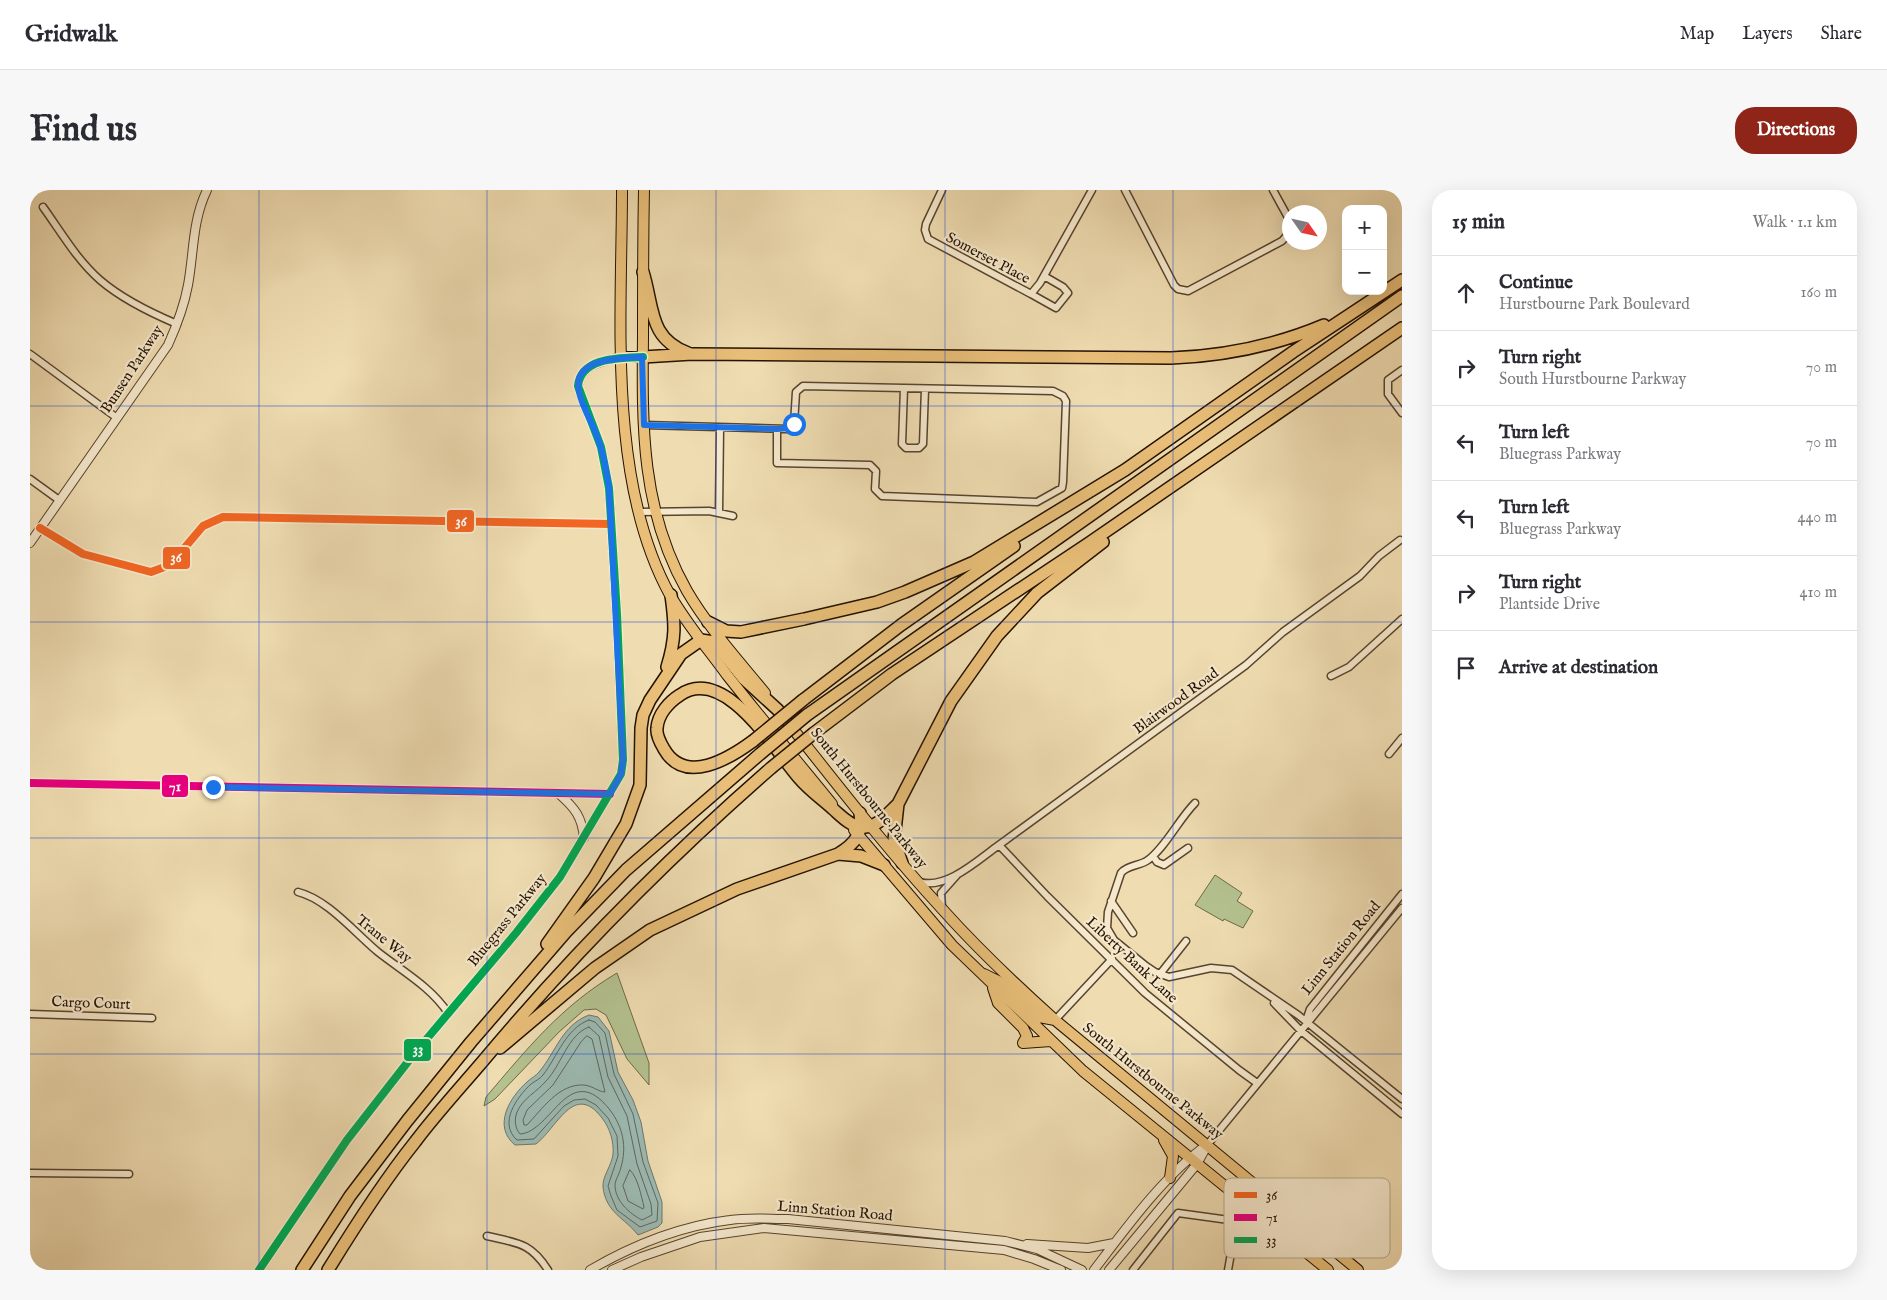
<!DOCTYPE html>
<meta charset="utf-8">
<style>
body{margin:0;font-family:"IM FELL English",serif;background:#f7f7f7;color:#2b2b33}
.controls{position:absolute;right:15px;top:15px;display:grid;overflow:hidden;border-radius:10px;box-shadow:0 5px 20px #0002}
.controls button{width:45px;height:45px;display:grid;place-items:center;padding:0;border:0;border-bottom:1px solid #e1e1e2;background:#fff;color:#2b2b33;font:25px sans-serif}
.compass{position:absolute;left:1252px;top:15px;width:45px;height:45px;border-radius:50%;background:#fff;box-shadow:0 5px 20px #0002;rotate:124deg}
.stop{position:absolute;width:15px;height:15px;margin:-11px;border:4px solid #1a73e8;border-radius:50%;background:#fff}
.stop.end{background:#1a73e8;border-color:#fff;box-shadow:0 1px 5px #0008}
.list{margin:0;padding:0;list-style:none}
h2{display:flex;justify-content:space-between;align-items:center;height:65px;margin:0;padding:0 20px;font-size:21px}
h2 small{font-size:16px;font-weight:400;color:#7c7c81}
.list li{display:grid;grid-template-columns:32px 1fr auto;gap:15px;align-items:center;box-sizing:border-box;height:75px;padding:0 20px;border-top:1px solid #e1e1e2}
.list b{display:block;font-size:19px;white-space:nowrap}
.list p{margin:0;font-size:16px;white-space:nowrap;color:#7c7c81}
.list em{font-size:16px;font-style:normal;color:#7c7c81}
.icon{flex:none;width:28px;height:28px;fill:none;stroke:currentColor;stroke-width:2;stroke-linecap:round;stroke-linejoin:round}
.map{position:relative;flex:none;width:1372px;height:1080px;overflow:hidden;border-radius:20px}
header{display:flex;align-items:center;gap:30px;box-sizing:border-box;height:70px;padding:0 25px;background:#fff;border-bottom:1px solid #e1e1e2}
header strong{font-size:24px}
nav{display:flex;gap:28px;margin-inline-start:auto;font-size:18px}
.intro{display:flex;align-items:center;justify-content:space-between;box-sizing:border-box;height:120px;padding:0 30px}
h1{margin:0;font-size:35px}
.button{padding:12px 22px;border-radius:20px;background:#8f2418;color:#fff;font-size:18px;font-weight:700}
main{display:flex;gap:30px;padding:0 30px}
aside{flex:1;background:#fff;border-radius:20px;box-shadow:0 5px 20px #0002}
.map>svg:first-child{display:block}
</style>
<header>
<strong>Gridwalk</strong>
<nav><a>Map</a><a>Layers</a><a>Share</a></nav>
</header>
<div class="intro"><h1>Find us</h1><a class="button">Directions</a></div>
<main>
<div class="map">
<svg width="1372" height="1080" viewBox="0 0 1372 1080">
<rect width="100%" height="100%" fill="#efdcb1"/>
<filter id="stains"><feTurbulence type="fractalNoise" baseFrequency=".004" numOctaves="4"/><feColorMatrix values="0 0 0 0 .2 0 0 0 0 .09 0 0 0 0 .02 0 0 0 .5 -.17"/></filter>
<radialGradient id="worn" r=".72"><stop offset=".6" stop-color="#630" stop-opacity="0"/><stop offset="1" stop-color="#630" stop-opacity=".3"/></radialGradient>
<!-- green -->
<path fill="#b4c290" stroke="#6c6a48" d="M1185,685l27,18 -5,8 16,10 -10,17 -19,-9 -1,2 -28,-16z
M587,783l32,90v22l-22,-26 -21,-44 -10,-6 -12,1 -25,22 -64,67 -11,7 2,-9c41,-48 75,-91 131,-124z"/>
<!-- water -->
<path fill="#9cbab3" stroke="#6c776c" d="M559,825l9,2 11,14 9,41 15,28 8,22 7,39 14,41v21l-4,4 -20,8c-13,-17 -32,-22 -35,-48 -1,-10 9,-22 10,-33 1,-12 -3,-26 -11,-36 -28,-37 -45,10 -66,26l-21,1c-23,-19 -5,-48 12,-63 4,-4 9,-6 12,-10 17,-20 23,-47 50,-57z"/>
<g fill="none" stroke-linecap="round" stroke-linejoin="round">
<!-- shore -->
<path stroke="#60665a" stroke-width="1" d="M559,830l6,2 10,11 9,41 19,40 10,48 15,41 -1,18 -17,6 -23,-17 -6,-14 -3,-10 10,-30 -1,-20 -9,-18 -12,-13 -11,-6 -11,1 -10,6 -30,33 -17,1c-19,-17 0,-43 14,-56 4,-3 9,-5 12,-9 14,-18 23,-47 46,-55z
M559,837l10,9 9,41 19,39 10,48 14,40 1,11 -10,5c-12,-6 -27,-19 -27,-35 0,-5 5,-12 6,-18 6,-20 2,-40 -11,-57 -41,-52 -58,22 -90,24 -5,-6 -6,-14 -3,-22 6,-14 20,-20 29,-31 15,-15 22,-47 43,-54z
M557,846l5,3 13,53c-6,0 -14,-7 -22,-7 -24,-1 -41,24 -56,40h-3l-1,-5 4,-10 26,-25 28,-43z
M600,980c8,8 11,25 14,37l-1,2 -15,-8 -5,-15z"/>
<defs>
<path id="minor" d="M912,0l-16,34 -1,6 3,9 103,55 9,-11 52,-93
M1095,0l49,95 4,4 10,2 94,-50 8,-9
M1243,0l17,31
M13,17c18,25 34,53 57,73 22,19 51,33 77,44
M1001,104l25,14 12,-15 -5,-6 -19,-11
M0,164l87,64
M1372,180l-14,10v14l14,19
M874,198l-2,56 4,4h13l4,-4 2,-55
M614,235l145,4 5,-5 2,-32 7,-6 250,5 10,5 3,5 -3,81 -1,6 -25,14 -155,-6 -7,-7 1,-18 -6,-6 -93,-2v-34
M0,289l29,21
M609,322l70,-1 24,5
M689,322l1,-84
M10,338l43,26 68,18 19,-7 33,-39 20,-9 388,7
M1301,486l18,-9 53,-48
M1359,564l13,-16
M1165,613c-16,16 -30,45 -47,57 -8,6 -21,5 -27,13l-13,39 -1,16 7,12 32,26 9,6 14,5 42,-9 21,2 66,45 104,84
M969,655l48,51 98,97 94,77 18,13
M1123,666l4,6 7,3 24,-17
M890,692c26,8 58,-22 79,-37l247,-180 37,-33 77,-56 19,-20 21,-16
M268,702c29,7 57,41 80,60 24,19 53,35 70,61
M1081,711l22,32
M912,717l-1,-14 16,-18
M1130,784l26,-33
M1244,813l26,27 102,84
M0,824l122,4
M1025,830l57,-61
M1276,831l4,-12 92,-115
M1178,954l194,-236
M0,983l99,1
M457,1046c30,7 43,6 61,34
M1103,1080l45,-57 51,7 4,3 2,8 -7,39"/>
<path id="tertiary" d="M0,353l138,-198c9,-20 16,-38 20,-60 6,-32 4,-64 19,-95
M0,593l580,11
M529,604c16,14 23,23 25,44
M997,1054l61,4 26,-5
M229,1080l88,-130 67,-86 102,-121 44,-56 61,-103 2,-14 -6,-146 -8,-126 -8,-41 -23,-61c3,-23 25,-25 44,-29
M560,1080c43,-25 90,-44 140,-50 19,-3 39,-1 58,-1l217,22 32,8 45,21
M582,1080l29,-13 59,-20 64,-9 240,22 30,9 27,11
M1064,1080c33,-43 70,-95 114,-126
M1079,1080l88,-106 10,-18"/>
<path id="primary" d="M592,0c0,126 -15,291 48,405 16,28 38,54 57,80 34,43 70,86 105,129
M614,0c-1,49 -1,98 -1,147 -1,90 -2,173 44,254 21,36 51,69 78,102
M592,167h21
M748,520c54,68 107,137 165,200 35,39 73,75 112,110l303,250
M824,640l98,115 131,126 245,199
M954,784l14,7 41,36 16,3
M963,798l5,15 25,25 4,8 -4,7
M993,853l28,-2
M1134,950l9,16 -3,22"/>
<path id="motorway" d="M613,82c11,35 5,66 45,81
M613,167l49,-3 479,4c53,-2 103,-12 153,-33
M678,432l18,9 15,1 63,-13 73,-17 28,-10 69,-30 151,-92 168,-118 109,-72
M637,477c9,-29 8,-43 4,-72
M773,510l98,-75 113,-79
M777,525l595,-419
M784,543l78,-59 197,-131 313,-215
M723,551c-23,17 -68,45 -89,8 -3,-5 -8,-14 -7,-21 1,-14 12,-26 23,-33 45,-31 95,56 119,83 10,12 23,21 34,31 7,6 17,17 28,18 16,2 27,-14 37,-23
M808,664l23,2 23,9
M872,673l-8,-23 4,-36 53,-103 46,-65 40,-43 66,-51
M517,754l47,-66 32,-54 14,-39 1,-57 2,-13 7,-15 31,-46 20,-14 13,2 30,37 34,31
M470,858l95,-80 55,-38 87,-41 101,-35c17,-10 25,-20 22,-41
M272,1080l48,-74 57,-75 64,-79 95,-110 60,-62 134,-116
M298,1080c27,-44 55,-88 87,-128 21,-28 45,-54 68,-81 88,-105 185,-203 288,-293"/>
</defs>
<!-- minor casing -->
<use href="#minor" stroke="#57442d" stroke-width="9"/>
<!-- tertiary casing -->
<use href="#tertiary" stroke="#57442d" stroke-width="10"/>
<!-- primary casing -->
<use href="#primary" stroke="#241201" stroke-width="12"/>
<!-- motorway casing -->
<use href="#motorway" stroke="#241201" stroke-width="14"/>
<!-- minor -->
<use href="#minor" stroke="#f5e8cc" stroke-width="6"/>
<!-- tertiary -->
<use href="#tertiary" stroke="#f5e8cc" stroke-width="8"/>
<!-- primary -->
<use href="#primary" stroke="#e8be78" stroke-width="10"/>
<!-- motorway -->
<use href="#motorway" stroke="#e8be78" stroke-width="11"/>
<defs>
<path id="motorway-bridge" d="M723,551l50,-41
M730,564l47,-39
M741,578l43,-35"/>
</defs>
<!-- motorway-bridge casing -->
<use href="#motorway-bridge" stroke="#241201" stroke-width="14" stroke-linecap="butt"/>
<!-- motorway-bridge -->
<use href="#motorway-bridge" stroke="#e8be78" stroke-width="11"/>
<defs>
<path id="bus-1" d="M10,338l43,26 68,18 19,-7 33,-39 20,-9 388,7"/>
<path id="bus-2" d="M0,593l580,11"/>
<path id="bus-3" d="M229,1080l88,-130 67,-86 102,-121 44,-56 61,-103 2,-14 -6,-146 -8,-126 -8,-41 -23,-61c3,-29 41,-28 65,-29"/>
</defs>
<!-- bus-1 casing -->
<use href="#bus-1" stroke="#f5e8cc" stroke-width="11"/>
<!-- bus-2 casing -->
<use href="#bus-2" stroke="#f5e8cc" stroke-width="11"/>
<!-- bus-3 casing -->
<use href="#bus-3" stroke="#f5e8cc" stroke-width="11"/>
<!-- bus-1 -->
<use href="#bus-1" stroke="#f26522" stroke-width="8"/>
<!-- bus-2 -->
<use href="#bus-2" stroke="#e5007d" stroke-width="8"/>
<!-- bus-3 -->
<use href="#bus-3" stroke="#00a651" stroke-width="8"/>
</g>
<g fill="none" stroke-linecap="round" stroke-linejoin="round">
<!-- route -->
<path stroke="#1a73e8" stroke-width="6" d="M183,597l397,7 11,-20 2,-14 -14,-272c-3,-20 -6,-38 -14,-57 -5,-12 -13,-25 -16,-39 -8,-34 41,-34 63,-35l2,68 133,4 12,-1 5,-4"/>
</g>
<!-- grid -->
<path fill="none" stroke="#1d4ed8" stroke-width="1" stroke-opacity="0.55" d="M229,0v1080M457,0v1080M686,0v1080M915,0v1080M1143,0v1080M0,216h1372M0,432h1372M0,648h1372M0,864h1372"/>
<g text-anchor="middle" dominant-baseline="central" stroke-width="4.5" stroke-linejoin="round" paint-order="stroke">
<!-- street labels -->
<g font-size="15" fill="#241201" stroke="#f5e8cc">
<text transform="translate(958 68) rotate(28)">Somerset Place</text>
<text transform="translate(102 179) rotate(-57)">Bunsen Parkway</text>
<text transform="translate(1146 511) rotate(-36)">Blairwood Road</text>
<text transform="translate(839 608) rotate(51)">South Hurstbourne Parkway</text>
<text transform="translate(477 730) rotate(-51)">Bluegrass Parkway</text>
<text transform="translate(354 749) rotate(39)">Trane Way</text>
<text transform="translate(1311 758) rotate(-51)">Linn Station Road</text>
<text transform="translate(1102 770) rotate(43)">Liberty Bank Lane</text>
<text transform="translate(61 813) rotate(2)">Cargo Court</text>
<text transform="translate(1123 891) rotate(39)">South Hurstbourne Parkway</text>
<text transform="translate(805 1021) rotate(5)">Linn Station Road</text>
</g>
</g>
<!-- legend -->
<rect x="1194" y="988" width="166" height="80" rx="8" fill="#f5e8cc" stroke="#b6a88f" stroke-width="1"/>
<rect x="1204" y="1002" width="23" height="6" fill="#f26522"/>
<rect x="1204" y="1024" width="23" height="7" fill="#e5007d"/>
<rect x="1204" y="1047" width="23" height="6" fill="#00a651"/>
<g font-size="14" fill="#241201">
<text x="1236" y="1010">36</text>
<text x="1236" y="1032">71</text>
<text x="1236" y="1055">33</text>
</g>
<g stroke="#f5e8cc" stroke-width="2">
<rect x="416" y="319" width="29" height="24" rx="5" fill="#f26522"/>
<rect x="132" y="356" width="29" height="24" rx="5" fill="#f26522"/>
<rect x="131" y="584" width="28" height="24" rx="5" fill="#e5007d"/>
<rect x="373" y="848" width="29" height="24" rx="5" fill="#00a651"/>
</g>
<g font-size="14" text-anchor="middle" font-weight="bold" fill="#fff">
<text x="431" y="336">36</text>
<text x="146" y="372">36</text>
<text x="145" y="601">71</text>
<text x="388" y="864">33</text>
</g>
<rect width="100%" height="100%" filter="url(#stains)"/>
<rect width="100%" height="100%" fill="url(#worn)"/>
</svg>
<div class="controls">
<button>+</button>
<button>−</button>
</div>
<svg class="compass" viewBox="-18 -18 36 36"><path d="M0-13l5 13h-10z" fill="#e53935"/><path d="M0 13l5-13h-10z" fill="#7c7c81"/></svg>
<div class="stop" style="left:764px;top:234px"></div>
<div class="stop end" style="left:183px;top:597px"></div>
</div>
<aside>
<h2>15 min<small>Walk · 1.1 km</small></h2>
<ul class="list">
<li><svg class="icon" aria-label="ahead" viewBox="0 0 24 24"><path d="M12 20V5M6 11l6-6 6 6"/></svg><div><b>Continue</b><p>Hurstbourne Park Boulevard</p></div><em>160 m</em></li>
<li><svg class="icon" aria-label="right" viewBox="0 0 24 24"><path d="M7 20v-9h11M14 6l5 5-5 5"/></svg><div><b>Turn right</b><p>South Hurstbourne Parkway</p></div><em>70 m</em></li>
<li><svg class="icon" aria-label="left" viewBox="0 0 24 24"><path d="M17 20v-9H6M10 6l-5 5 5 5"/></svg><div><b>Turn left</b><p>Bluegrass Parkway</p></div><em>70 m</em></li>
<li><svg class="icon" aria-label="left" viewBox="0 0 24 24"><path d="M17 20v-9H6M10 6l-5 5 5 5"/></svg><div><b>Turn left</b><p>Bluegrass Parkway</p></div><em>440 m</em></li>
<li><svg class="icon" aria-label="right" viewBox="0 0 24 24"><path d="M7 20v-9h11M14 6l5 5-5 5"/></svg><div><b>Turn right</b><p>Plantside Drive</p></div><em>410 m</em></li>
<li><svg class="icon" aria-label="arrive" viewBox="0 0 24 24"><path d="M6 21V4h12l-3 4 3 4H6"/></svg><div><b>Arrive at destination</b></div></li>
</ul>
</aside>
</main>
